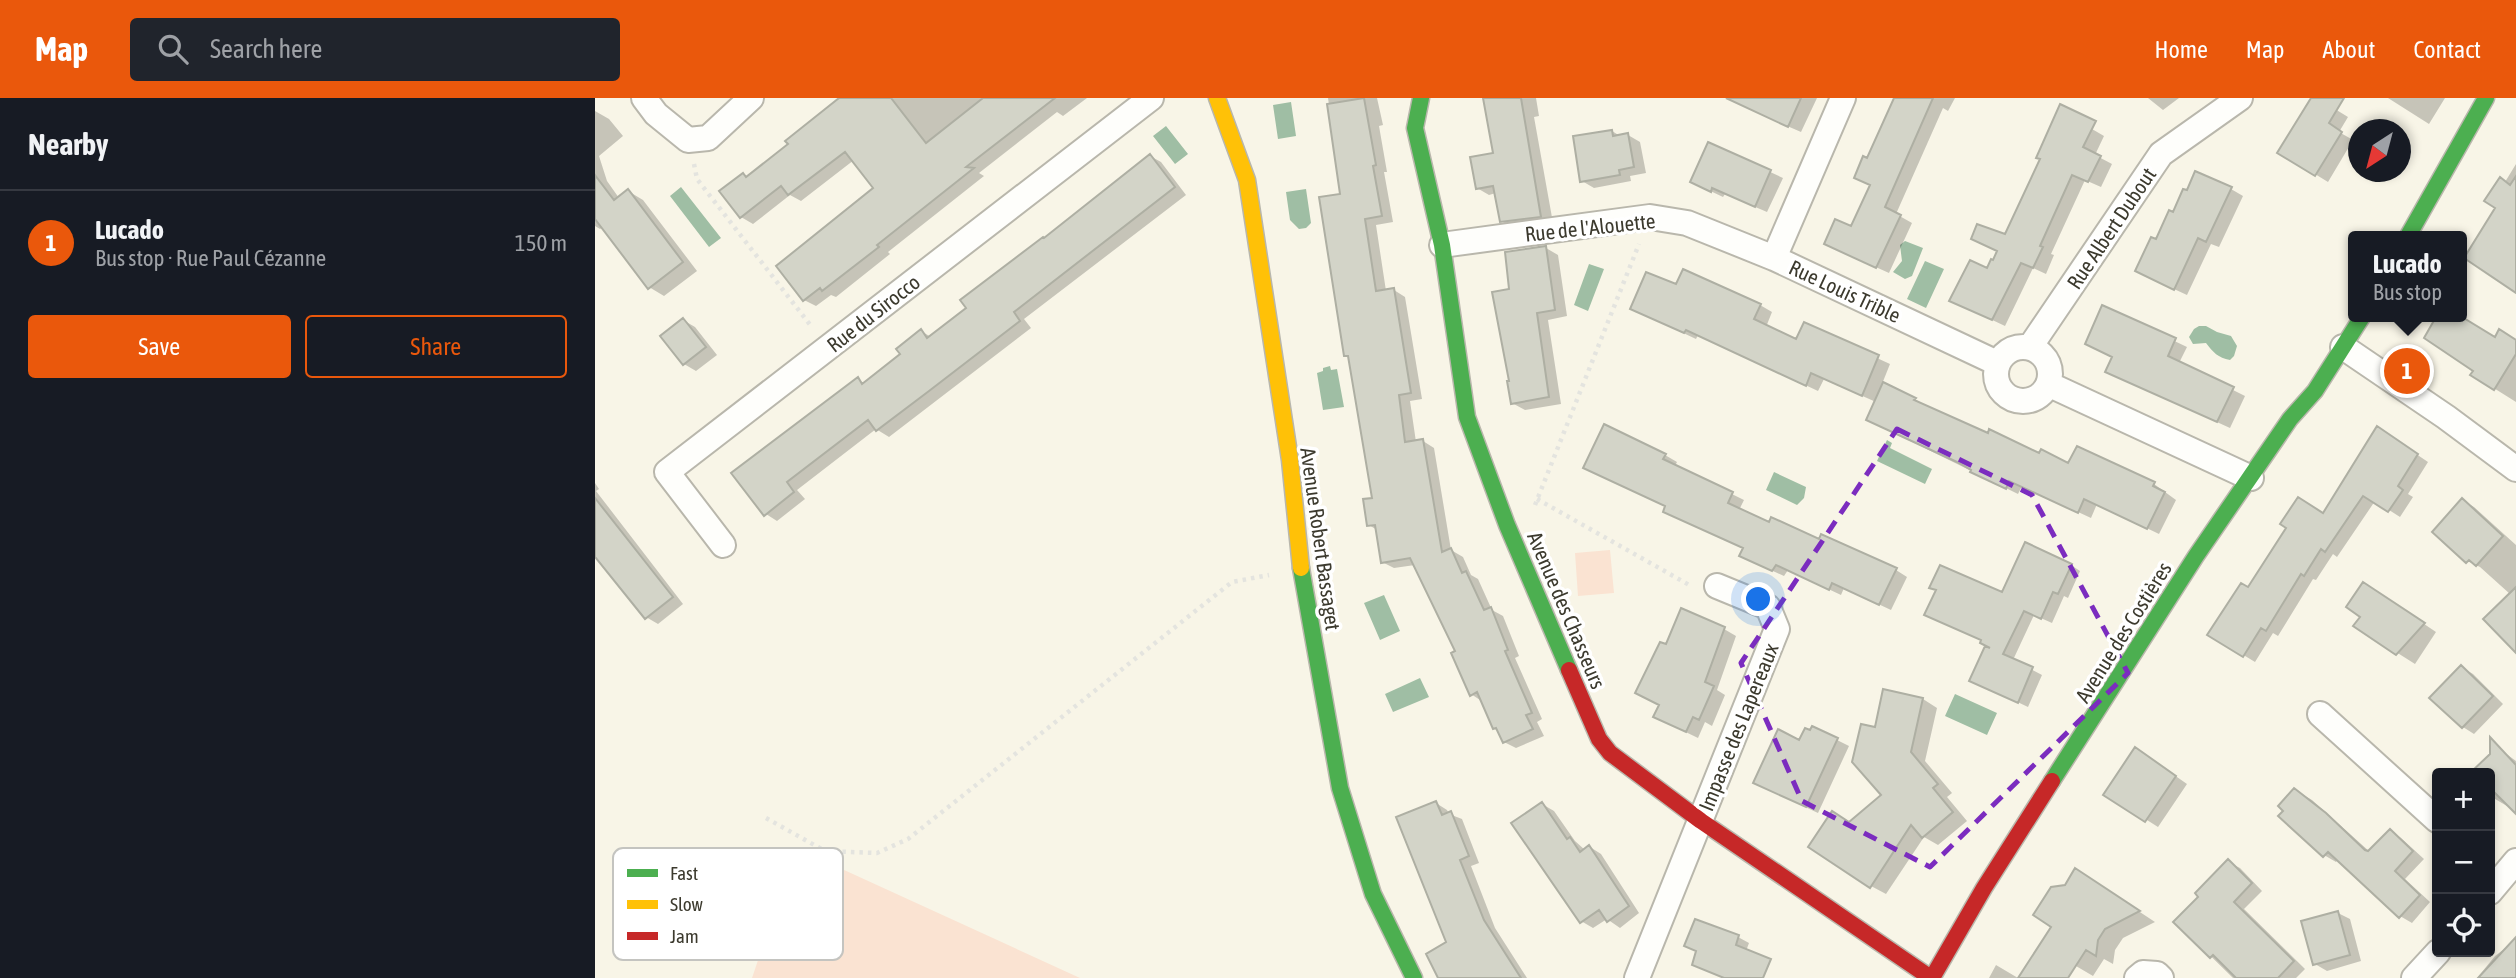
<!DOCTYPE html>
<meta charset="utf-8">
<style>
body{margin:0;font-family:"Asap Condensed",sans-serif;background:#20242c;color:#f1f3f6}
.controls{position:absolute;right:21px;bottom:21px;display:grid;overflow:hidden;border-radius:7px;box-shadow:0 4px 10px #0003}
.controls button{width:63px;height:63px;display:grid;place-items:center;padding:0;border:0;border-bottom:2px solid #363941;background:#171b24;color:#f1f3f6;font:35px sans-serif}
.compass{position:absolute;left:1753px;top:21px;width:63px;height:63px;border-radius:50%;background:#171b24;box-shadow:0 4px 10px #0003;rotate:216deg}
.you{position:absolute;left:1164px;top:502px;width:24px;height:24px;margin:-18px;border:5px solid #fff;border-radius:50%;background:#1a73e8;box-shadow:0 0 0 10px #1a73e833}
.badge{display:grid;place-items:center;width:46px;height:46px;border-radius:50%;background:#ea580c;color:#fff;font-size:23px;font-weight:700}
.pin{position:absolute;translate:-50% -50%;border:4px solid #fff;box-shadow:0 2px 7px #0006}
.popup{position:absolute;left:1753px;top:133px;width:119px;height:91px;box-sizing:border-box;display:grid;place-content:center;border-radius:7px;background:#171b24;filter:drop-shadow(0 2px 5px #0005);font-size:23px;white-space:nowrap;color:#9ea1a6}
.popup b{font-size:26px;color:#f1f3f6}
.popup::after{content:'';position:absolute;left:50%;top:100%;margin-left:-14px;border:14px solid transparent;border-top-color:#171b24}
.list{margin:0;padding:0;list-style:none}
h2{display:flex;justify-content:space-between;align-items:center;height:91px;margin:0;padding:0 28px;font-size:30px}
h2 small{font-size:23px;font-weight:400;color:#9ea1a6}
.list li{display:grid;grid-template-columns:46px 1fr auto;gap:21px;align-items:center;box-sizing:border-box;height:105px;padding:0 28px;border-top:2px solid #363941}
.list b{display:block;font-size:26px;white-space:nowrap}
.list p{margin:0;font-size:23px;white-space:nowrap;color:#9ea1a6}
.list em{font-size:23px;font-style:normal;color:#9ea1a6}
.actions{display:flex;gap:14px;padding:21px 28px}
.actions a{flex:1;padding:16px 0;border:2px solid #ea580c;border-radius:7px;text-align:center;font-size:24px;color:#ea580c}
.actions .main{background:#ea580c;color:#fff}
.icon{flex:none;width:38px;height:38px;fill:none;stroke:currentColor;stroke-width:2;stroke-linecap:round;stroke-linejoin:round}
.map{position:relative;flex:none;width:1921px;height:880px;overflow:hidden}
header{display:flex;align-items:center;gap:42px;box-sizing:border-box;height:98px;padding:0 35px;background:#ea580c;color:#fff}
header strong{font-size:33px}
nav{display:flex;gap:38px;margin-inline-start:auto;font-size:24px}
.search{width:490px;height:63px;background:#20242c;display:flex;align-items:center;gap:18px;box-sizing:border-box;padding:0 24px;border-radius:7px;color:#9ea1a6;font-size:26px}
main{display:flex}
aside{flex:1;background:#171b24}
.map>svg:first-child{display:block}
</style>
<header>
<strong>Map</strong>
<div class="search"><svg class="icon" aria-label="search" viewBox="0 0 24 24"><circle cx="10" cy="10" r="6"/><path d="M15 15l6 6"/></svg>Search here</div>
<nav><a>Home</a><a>Map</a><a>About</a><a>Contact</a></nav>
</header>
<main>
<aside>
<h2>Nearby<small></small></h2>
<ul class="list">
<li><span class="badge">1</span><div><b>Lucado</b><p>Bus stop · Rue Paul Cézanne</p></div><em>150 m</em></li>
</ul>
<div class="actions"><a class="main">Save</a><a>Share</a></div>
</aside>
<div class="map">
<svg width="1921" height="880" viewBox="0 0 1921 880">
<rect width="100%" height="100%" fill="#f8f5e7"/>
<!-- green -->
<path fill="#fae3d2" d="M1015,452l4,43 -36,3 -3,-43z
M201,750l284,130h-328z"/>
<!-- water -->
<path fill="#9fbea4" d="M696,4l5,34 -18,3 -5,-34z
M571,28l22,28 -13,10 -22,-28z
M86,89l40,51 -12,9 -39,-51z
M711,91l5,34 -5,5 -7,1 -9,-9 -4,-28z
M1310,143l18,7 -11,28 -7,3 -12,-7 9,-11 -2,-16z
M1330,163l19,8 -18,39 -19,-9z
M994,166l15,5 -16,42 -14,-6z
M1604,228h7l11,6 14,4 6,10 -3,10 -4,4c-12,-2 -17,-8 -24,-17l-13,1 -4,-7 5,-8z
M735,268l1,4 6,-1 7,38 -21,3 -6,-37 6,-2v-3z
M1292,342l5,3 -2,5 42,21 -7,15 -48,-23z
M1179,374l32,15 -2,11 -7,7 -31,-15z
M789,497l16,36 -20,9 -16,-37z
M825,580l9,19 -36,15 -8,-18z
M1360,596l42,19 -10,22 -42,-19z"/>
<!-- shadow -->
<path fill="#0003" d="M247,0h245l-24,18 -6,-4 -78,61 5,3 -96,76 2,2 -54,43 -5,-2 -15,11 -12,-6 72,-112 -22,-28 -53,41 -11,-6 -37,29 -12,-7 3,-42 4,3 42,-34z
M733,0h49l6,27 -4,1 8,46h-3l9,50 -17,3 10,66 8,-1 11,7 17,102 -12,2 6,41 7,-1 11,7 17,102 12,7 8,18 7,4 14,31 11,6 16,40 -4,2 27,61 -5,3 7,14 -28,12 -12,-6 -6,-12 -3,-2 -12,-26 -12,-8 -14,-43 -42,-86 -21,3 -12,-6 -5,-32 -8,-5 5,-26 -24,-141 -5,-3 -3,-160z
M890,0h51l3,18 -5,1 19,106 -40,5 -12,-7 -5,-28 -7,2 -12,-7 18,-33z
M1158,0h64l-16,34 -41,-18z
M1301,0h59l-7,13 -5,-3 -47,106 16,9 -23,50 -51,-23 14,-22 20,-42 -4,-26z
M1553,0h31l-16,12z
M1718,0h4l31,19 -9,15 14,8 -25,42 -49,-30z
M1793,0h57l-16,26z
M0,13l14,8 14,17 -24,20 8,25 12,17 9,-7 15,9 54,71 -33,25 -15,-9 -46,-60 -3,2 -5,-3z
M1497,31l12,7 -9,19 17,9 -11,23 -16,-7 -34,74 3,1 -8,19 -13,-6 -28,58 -53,-25 36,-31 18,-34z
M1017,33l8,5 8,-1 12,7 6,31 -16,3 1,5 -37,7 -12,-7z
M1114,46l74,34 -16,34 -42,-18 -2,3 -19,-9z
M555,58l11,6 25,33 -162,124 7,9 -142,109 -13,-8 -79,61 8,9 -28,22 -11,-7 -33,-41 125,-94 7,5 38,-29 18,-24 10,6 37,-29 75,-69z
M1921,66v126l-18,-82 7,-26z
M1636,91l12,7 -24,51 -8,-3 -24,51 -37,-17 7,-37 17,-27z
M951,150l12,7 9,61 -19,4 13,84 -36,6 -13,-7 -1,-113z
M1082,189l83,18 12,7 -6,15 31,14 8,-16 85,39 -8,20 33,15 11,8 114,48 29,10 8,-16 77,35 22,16 -17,34 -62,-30 -6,14 -69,-32 -4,8 -138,-68 -4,-24 -52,-23 -6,12 -120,-56 -2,4 -51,-24z
M1508,209l84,40 -8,16 66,33 -15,32 -110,-50z
M1843,219h22l36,22 20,2v61l-43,-27 3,-5 -50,-32z
M88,222l12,7 22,28 -21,16 -12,-7z
M1793,337l40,27 -20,32 5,3 -13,20 -25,-16 -38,56 -4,-3 -17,26 -3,-1 -35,57 -5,-3 -18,29 -46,-28 39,-45 76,-74z
M1070,357l12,7 -2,4 69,34 -5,10 31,14 126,46 11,7 -16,33 -47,-22 -3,7 -53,-25 -4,6 -31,-14 -8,-14 -78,-42 -70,-33z
M0,385l4,6 -3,2 87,113 -25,20 -12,-7 -51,-66z
M1867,402l12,7 42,38v108l-31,-33 25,-26 -30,-27 -13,-6z
M1476,467l9,6 -12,27 -4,-2 -12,27 -18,-8 -21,45 29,15 -14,32 -57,-27 16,-35 16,-50z
M1780,493l61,41 -21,32 -60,-38z
M1129,531l12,7 -19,54 8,5 -13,31 -7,-4 -7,16 -31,-15 -7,-18z
M1866,569l12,7 30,30 -29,30 -11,-7z
M1328,601l14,9 -12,53 27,32 -5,4 20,24 -29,24 -14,-8 -38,57 -15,-8 -21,-63 33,-28 -7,-66z
M1218,630l36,18 -31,67 -51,-24z
M1903,650l18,13v48l-7,-4 -2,1 -17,-10v-23h-18z
M1552,658l40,28 -29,43 -52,-33z
M1705,695l12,7 58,52 20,-21 11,7 23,21 -19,20 25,23 -18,21 -12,-7 -62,-57 -2,3 -12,-7z
M841,705l11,7 2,4 13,5 17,44 -8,3 24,62 32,50h-87l-12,-23 20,-12z
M947,706l12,7 21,30 10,9 5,-3 11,7 38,59 -19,15 -13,-9 -14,9 -12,-7z
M1633,764l12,6 22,23 -18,18 61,60 -9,9h-63l-57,-56 25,-25z
M1498,783l62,41 -32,16 -8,12 -2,14 -9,-5 -11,17 -17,-10 -22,-39z
M1743,815l12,6 11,42 -34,10 -12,-7z
M1143,839l11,6 -3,8 24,12 -7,15h-40l-29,-14z
M1921,842v38h-39l18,-22z
M1401,867l22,13h-29z"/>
<!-- building -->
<path fill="#d3d4c8" stroke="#aeafa3" stroke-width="2" d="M244,0h52l35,45 57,-45h72l-89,69 8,1 -97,77 2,2 -57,44 -2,-3 -17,13 -27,-35 97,-78 -28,-36 -57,43 -7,-9 -41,32 -21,-27 24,-18 3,4 42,-33 -3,-3z
M769,0l12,67 -3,1 9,50 -17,3 11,72 18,-3 17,105 -12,2 6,47 18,-3 19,113 9,-4 11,25 4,-2 18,39 7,-3 17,43 -3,1 27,62 -6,2 7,14 -30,14 -7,-15 -3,1 -16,-37 -7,4 -19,-43 4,-2 -45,-93 -29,5 -6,-38 -8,1 -4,-27 9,-1 -24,-142h-4l-25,-159 21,-3 -13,-90z
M888,0h38l20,119 -41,5 -7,-36 -17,3 -6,-32 23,-4z
M1131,0h75l-13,29z
M1299,0h39l-48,109 16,8 -25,53 -52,-24 11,-25 16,7 19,-41 -16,-7 9,-22 4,2z
M1716,0h33l-15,25 13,9 -27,44 -38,-23z
M1465,6l36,17 -13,26 18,9 -13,26 -16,-7 -32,71 3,1 -10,21 -12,-5 -29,57 -43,-19 21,-41 17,8 4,-9 2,1 4,-9 -26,-12 6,-15 28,10 35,-75 -4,-1z
M1017,32l1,6 15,-3 6,34 -15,3 1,5 -40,7 -7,-46z
M1113,44l63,28 -16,37 -43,-19 -1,4 -21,-10z
M555,56l25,33 -161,125 6,9 -91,70 -53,40 -8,-11 -81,62 7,10 -30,24 -33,-43 127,-96 4,7 38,-30 -4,-5 25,-20 6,9 39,-30 -6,-8 83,-63 1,1z
M1600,73l37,16 -26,55 -8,-4 -24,52 -39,-19 16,-34 5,2 13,-29 4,2 10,-23 4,1z
M0,77l19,25 14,-11 55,73 -35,27 -53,-70z
M1921,78v117l-52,-35 31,-50 -11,-7 16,-24 10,8z
M951,148l9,64 -18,3 12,84 -38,7 -4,-23h2l-17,-89 17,-3 -4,-37z
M1088,171l78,35 -7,15 42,20 8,-17 75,33 -17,41 -51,-23 -5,13 -120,-56 -2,3 -54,-24 16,-37 30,12z
M1507,207l74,33 -8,18 66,31 -17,35 -112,-50 7,-15 -27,-13z
M1841,219h26l33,20 4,-8 17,11v14l-22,36 -24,-15 3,-4 -49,-33z
M88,220l23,29 -23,18 -23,-29z
M1288,284l33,16 -2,2 74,33 1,-4 50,24 2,-4 27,14 9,-17 78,36 -2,4 12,6 -18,37 -63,-30 -6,14 -69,-32 -3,8 -36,-17 1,-2 -14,-8 -91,-42z
M1009,326l62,30 -3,5 70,33 -5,11 41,19 2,-5 48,22 2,-5 76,34 -18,37 -47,-22 -3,7 -53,-25 -4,6 -33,-15 4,-8 -80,-36 2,-6 -82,-38z
M1782,328l41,28 -20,32 5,4 -15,22 -25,-16 -38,56 -4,-3 -17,27 -3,-2 -35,57 -5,-3 -18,29 -36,-22 34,-52 7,4 38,-59 -6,-4 18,-27 25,16z
M0,400l78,99 -28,22 -50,-62z
M1867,400l41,38 -27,30 -7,-6 -3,3 -34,-31z
M1430,444l47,22 -14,30 -5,-2 -12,27 -17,-8 -21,43 30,13 -15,36 -49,-22 16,-35 5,2 -10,-5 1,-3 -57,-25 12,-25 -7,-2 11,-23 62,27z
M1768,484l62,41 -29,32 -43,-29 7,-9 -14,-10z
M1921,489v66l-33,-34z
M1086,510l44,19 -20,55 9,4 -15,34 -6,-3 -7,15 -33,-15 6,-12 -24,-12 25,-51 6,2z
M1866,567l32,31 -31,32 -33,-30z
M1288,591l40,9 -12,54 27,32 -5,4 20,24 -31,26 -11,-13 -41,63 -62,-41 24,-36 17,11 32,-27 -29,-33 9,-38 14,3z
M1217,628l26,12 -32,69 -53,-24 25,-54 21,11 6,-12 5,2z
M1895,639l26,28v49l-26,-26v-15h-20l20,-19z
M1540,649l41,29 -31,46 -42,-27z
M1699,690l32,25 39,37 3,1 22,-22 23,22 -18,20 25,24 -21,23 -71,-66 -5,5 -45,-41 5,-5 -5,-5z
M841,703l6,14 9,-4 18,45 -9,4 24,60 37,58h-83l-12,-24 20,-12 -50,-125z
M947,704l25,37 3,-2 10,15 9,-7 40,61 -22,16 -8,-12 -19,13 -69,-100z
M1633,761l24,24 -18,19 60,59 -16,17h-42l-23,-23 -3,3 -37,-36 25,-25 -3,-4z
M1480,770l65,43 -35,18 -7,11 -2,16 -10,-6 -18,28h-50l33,-51 -18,-12 18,-28 14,-2z
M1743,813l12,44 -37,10 -12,-44z
M1100,821l44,16 -3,10 35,14 -8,19h-39l-32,-13 4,-14 -12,-5z
M1921,839v41h-38z"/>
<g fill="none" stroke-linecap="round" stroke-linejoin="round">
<defs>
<path id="street" d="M49,0l12,16 32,26 20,-2 43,-40
M1248,0l-69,160 223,105
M847,147l208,-28 37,6 87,35
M1401 276a27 27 0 1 1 54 0a27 27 0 1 1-54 0Z
M1435,249l131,-193 79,-56
M1748,249l103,70 70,52
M1453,286l203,94
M128,447l-56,-73 484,-374
M1725,616l117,106
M1895,794l26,-31
M1042,880l140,-349 -9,-22 -51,-21
M1542,880l6,-5 14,1 4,4
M1819,880l24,-26"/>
<path id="fast" d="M826,0l-6,30 27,117 25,172 40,108 62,145
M1813,138l78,-138
M706,470l39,220 33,106 41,84
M1457,683l144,-225 94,-137 25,-28 47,-74"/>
<path id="slow" d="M622,0l30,82 43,280 11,108"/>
<path id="jam" d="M974,572l30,69 11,14 91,68 230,157
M1337,880l52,-90 68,-107"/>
</defs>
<!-- street casing -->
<use href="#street" stroke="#b9b7ac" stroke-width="28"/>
<!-- fast casing -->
<use href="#fast" stroke="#b9b7ac" stroke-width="19"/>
<!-- slow casing -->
<use href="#slow" stroke="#b9b7ac" stroke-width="19"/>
<!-- jam casing -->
<use href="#jam" stroke="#b9b7ac" stroke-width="19"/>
<!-- path -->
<path stroke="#e4e4df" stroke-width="4.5" stroke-dasharray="3.5 5" stroke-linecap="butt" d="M99,66l3,15 114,147
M942,401l154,87
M940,407l104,-261
M171,720l59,33 52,2 31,-14 324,-257 37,-7"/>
<!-- street -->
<use href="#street" stroke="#fefefb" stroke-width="24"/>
<!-- fast -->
<use href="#fast" stroke="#4caf50" stroke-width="16"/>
<!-- slow -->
<use href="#slow" stroke="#ffc107" stroke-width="16"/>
<!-- jam -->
<use href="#jam" stroke="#c62828" stroke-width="16"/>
</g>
<!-- marked area -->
<path fill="none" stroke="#7b2cbf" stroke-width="5" stroke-dasharray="14 9" stroke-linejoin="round" d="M1302,331l135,66 96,178 -198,194 -128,-66 -61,-138z"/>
<g text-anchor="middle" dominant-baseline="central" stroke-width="7" stroke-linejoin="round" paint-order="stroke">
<!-- street labels -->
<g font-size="21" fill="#3c3a2e" stroke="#fff">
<text transform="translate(995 129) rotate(-6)">Rue de l'Alouette</text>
<text transform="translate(1516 130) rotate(-56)">Rue Albert Dubout</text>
<text transform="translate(1250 193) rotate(25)">Rue Louis Trible</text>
<text transform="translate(278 215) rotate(-38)">Rue du Sirocco</text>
<text transform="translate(726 441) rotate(82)">Avenue Robert Bassaget</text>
<text transform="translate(972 512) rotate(67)">Avenue des Chasseurs</text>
<text transform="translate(1528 534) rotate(-58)">Avenue des Costières</text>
<text transform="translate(1143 629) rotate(-68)">Impasse des Lapereaux</text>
</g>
</g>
<!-- legend -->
<rect x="18" y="750" width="230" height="112" rx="10" fill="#fff" stroke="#c4c4c0" stroke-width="2"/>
<rect x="32" y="771" width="31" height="8" fill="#4caf50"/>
<rect x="32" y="802" width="31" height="9" fill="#ffc107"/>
<rect x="32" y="834" width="31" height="8" fill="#c62828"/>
<g font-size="19" fill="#3c3a2e">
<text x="75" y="782">Fast</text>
<text x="75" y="813">Slow</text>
<text x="75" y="845">Jam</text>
</g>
</svg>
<div class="controls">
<button>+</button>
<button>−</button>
<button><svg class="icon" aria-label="locate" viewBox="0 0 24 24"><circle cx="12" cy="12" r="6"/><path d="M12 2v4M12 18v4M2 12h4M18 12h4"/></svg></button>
</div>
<svg class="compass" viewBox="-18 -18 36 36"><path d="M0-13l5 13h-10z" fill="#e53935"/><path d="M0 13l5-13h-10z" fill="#9ea1a6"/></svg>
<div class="you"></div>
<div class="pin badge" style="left:1812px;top:273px">1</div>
<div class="popup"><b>Lucado</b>Bus stop</div>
</div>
</main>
